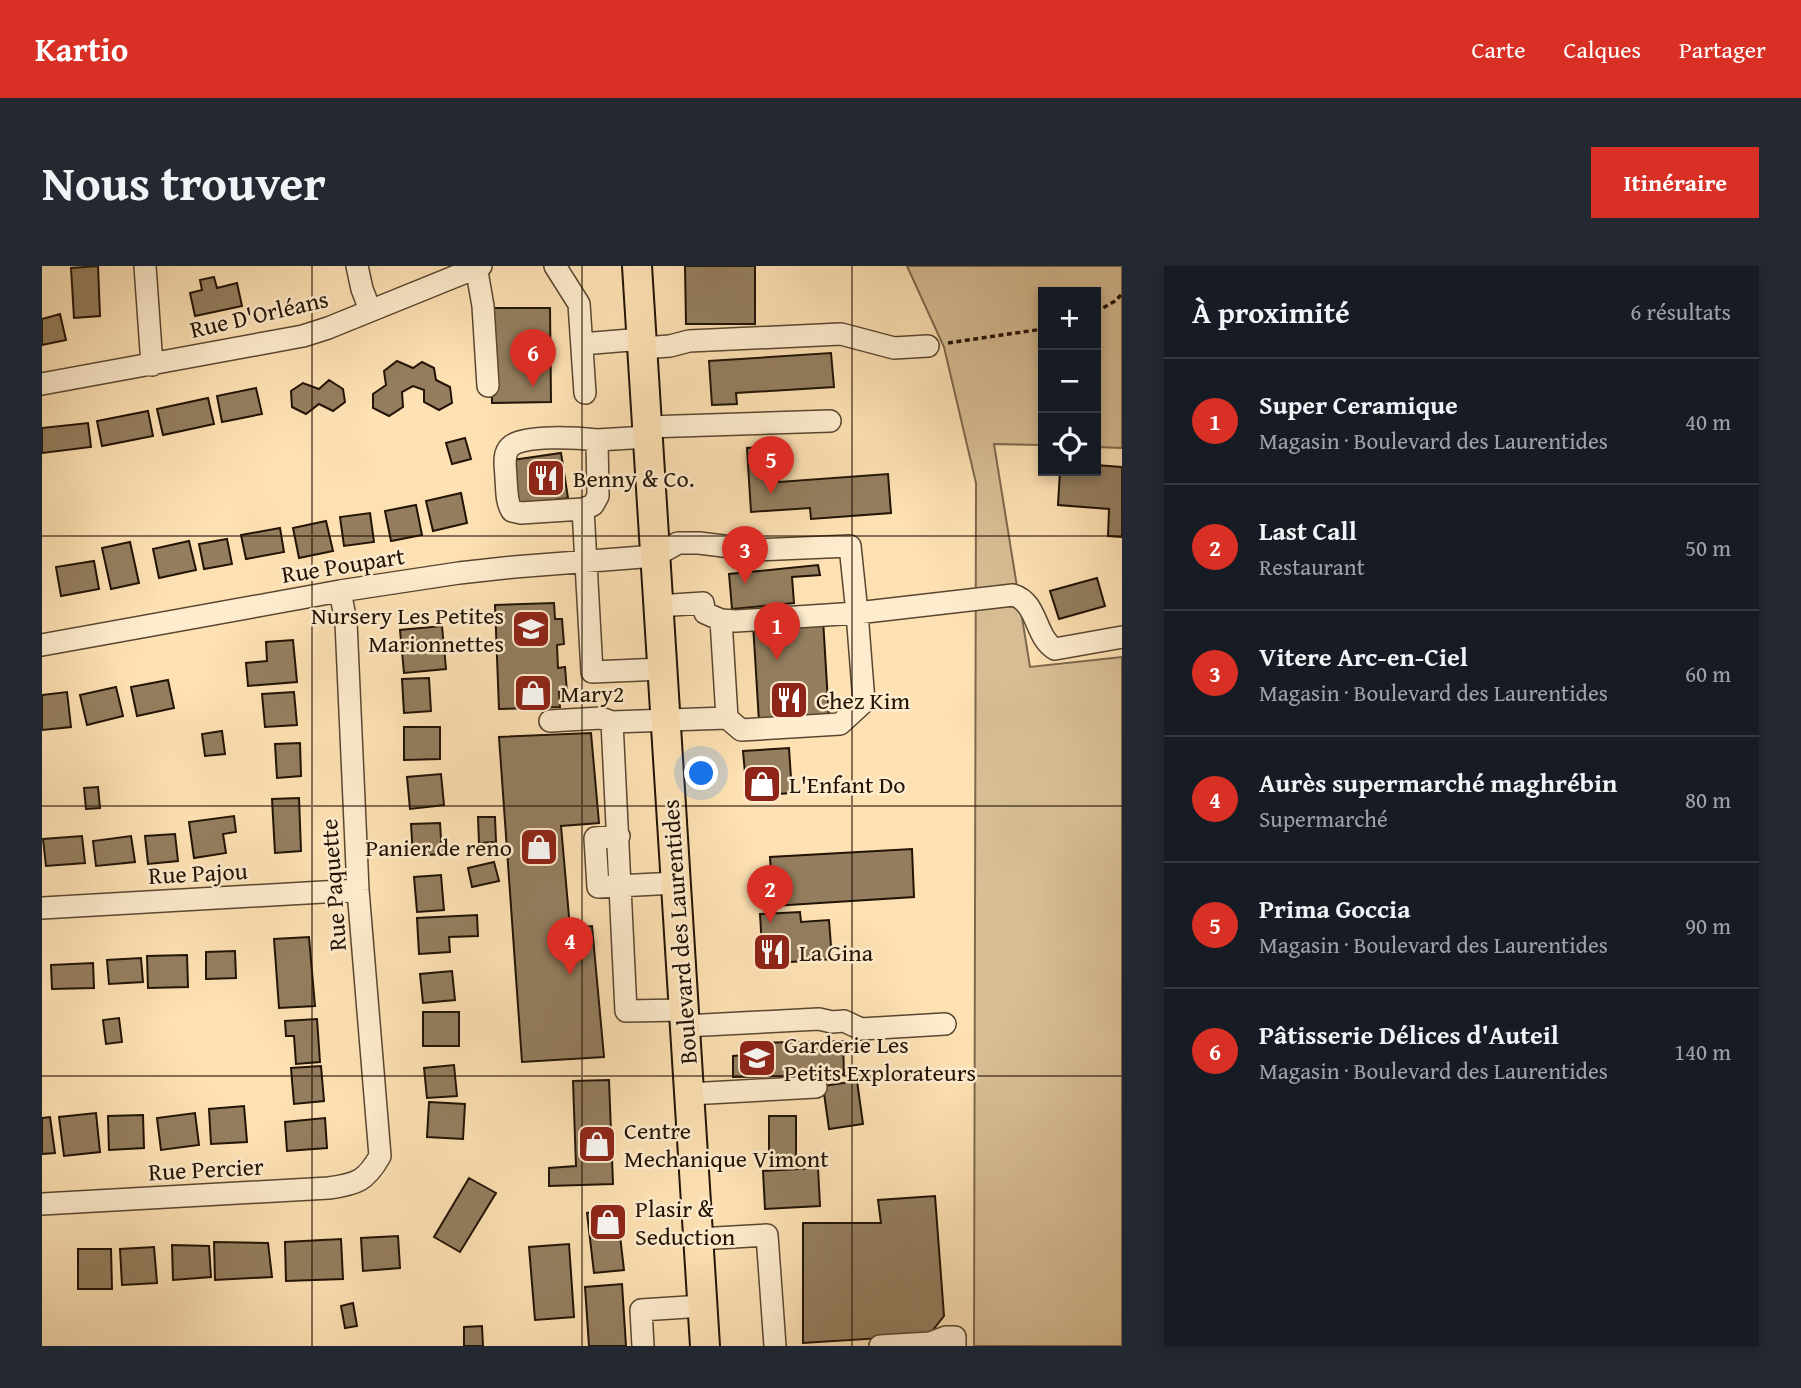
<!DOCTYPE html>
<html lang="fr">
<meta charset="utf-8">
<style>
body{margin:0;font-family:"Gentium Book Plus",serif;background:#242831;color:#f1f3f6}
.controls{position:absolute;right:21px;top:21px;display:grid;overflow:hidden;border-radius:0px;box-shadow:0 4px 10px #0003}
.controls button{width:63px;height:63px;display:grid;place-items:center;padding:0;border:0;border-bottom:2px solid #363941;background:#171b24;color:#f1f3f6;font:35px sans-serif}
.you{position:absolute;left:660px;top:508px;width:24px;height:24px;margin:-18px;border:5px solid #fff;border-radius:50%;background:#1a73e8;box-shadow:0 0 0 10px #1a73e833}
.badge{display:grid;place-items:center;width:46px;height:46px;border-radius:50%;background:#d93025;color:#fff;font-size:23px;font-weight:700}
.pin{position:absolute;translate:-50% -58px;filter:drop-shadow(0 2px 4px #0008)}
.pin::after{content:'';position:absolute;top:37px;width:24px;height:21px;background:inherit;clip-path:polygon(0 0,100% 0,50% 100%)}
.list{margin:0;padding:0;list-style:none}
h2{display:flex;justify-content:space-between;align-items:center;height:91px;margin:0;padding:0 28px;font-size:30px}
h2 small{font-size:23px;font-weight:400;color:#9ea1a6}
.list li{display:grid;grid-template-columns:46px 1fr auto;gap:21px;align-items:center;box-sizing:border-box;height:126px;padding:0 28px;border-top:2px solid #363941}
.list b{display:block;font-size:26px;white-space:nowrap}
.list p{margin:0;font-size:23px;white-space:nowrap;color:#9ea1a6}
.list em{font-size:23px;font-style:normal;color:#9ea1a6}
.icon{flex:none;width:38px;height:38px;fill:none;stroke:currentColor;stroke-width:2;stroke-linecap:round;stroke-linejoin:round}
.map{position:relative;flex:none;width:1080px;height:1080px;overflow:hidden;border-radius:0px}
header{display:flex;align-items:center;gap:42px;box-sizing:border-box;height:98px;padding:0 35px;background:#d93025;color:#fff}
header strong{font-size:33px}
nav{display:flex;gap:38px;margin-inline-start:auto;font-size:24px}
.intro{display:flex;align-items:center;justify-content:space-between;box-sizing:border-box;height:168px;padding:0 42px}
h1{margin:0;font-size:49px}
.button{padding:18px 32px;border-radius:0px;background:#d93025;color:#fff;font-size:24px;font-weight:700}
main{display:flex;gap:42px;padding:0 42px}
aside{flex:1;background:#171b24;border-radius:0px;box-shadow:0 4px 10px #0003}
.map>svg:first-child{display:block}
</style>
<header>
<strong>Kartio</strong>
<nav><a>Carte</a><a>Calques</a><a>Partager</a></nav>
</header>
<div class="intro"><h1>Nous trouver</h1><a class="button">Itinéraire</a></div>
<main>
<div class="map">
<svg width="1080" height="1080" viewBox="0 0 1080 1080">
<rect width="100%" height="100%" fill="#fde1b3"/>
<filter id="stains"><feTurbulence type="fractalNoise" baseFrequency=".00286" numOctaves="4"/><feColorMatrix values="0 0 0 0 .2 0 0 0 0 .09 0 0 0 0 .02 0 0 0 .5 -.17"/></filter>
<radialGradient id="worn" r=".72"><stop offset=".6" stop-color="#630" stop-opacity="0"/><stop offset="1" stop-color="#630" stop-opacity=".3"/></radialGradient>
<!-- green -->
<path fill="#d8be95" stroke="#7d684d" stroke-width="2" d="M865,0h215v182l-26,-1v-155h-53v153l-49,-1 36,223 92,-10v689h-148l2,-863 -32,-136z"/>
<!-- building -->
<path fill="#947e5f" stroke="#221305" stroke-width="2" d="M56,0l2,50 -26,2 -3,-50z
M643,0h70v58h-69z
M172,11l3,11 20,-5 5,23 -47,10 -5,-23 12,-3 -2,-10z
M449,42h59l1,94 -59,1z
M18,48l6,26 -24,5v-26z
M789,87l3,34 -98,6 1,11 -25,1 -3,-44z
M355,95l16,7 9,-6 12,6 2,12 14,7 2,16 -13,7 -15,-8v-12l-11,-4 -11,6 1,15 -14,9 -16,-8v-14l13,-9 -2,-14z
M287,114l14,9 2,13 -12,9 -14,-7 -13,10 -14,-7 -1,-16 12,-8 16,6z
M214,122l6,26 -40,8 -5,-26z
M166,132l6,26 -51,11 -6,-26z
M106,145l5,25 -51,10 -5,-25z
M46,157l3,24 -49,6v-25z
M423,172l6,21 -19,5 -6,-21z
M735,180l2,36 109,-8 3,39 -80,6 -1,-11 -59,4 -4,-64z
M519,187l7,45 -50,7 -6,-45z
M1054,199l26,2v70l-14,-1 1,-27 -51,-4 2,-34h36z
M419,227l6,30 -34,8 -7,-30z
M374,239l6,30 -31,6 -6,-30z
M328,247l4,29 -30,4 -4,-29z
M284,255l7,30 -34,7 -6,-30z
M238,262l4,24 -38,7 -5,-24z
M185,273l5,25 -28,5 -5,-25z
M147,275l7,29 -37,8 -6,-29z
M88,276l9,41 -28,6 -9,-41z
M52,295l5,28 -38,7 -5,-29z
M776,299l2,10 -28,2 2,26 -62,6 -3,-35z
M1055,312l8,28 -46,13 -9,-28z
M512,337l1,16h7l2,25 -7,1 1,23 7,-1 2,25h-8l1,15 -61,2 -4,-104z
M781,353l6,100 -70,3 -6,-99z
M400,360l4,43 -42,4 -4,-43z
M251,374l4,42 -49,4 -2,-23 21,-2 -1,-19z
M387,412l2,33 -27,2 -2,-34z
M126,414l6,28 -37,8 -6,-29z
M74,421l7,29 -36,9 -7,-30z
M25,426l4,35 -29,3v-35z
M252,426l3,33 -32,2 -3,-33z
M362,461h36v32l-36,1z
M180,465l3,23 -20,2 -3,-22z
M549,467l8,90 -38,3 9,102 22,-2 12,131 -82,5 -23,-325z
M258,477l1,33 -24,2 -2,-34z
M747,482l3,45 -45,3 -4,-45z
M399,508l3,31 -34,4 -3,-32z
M56,521l2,21 -14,1 -2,-21z
M257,532l2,53 -26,2 -3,-54z
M192,550l2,16 -13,2 3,19 -32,5 -5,-36z
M436,551h17l1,25 -17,1z
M398,557l2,31 -29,2 -2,-32z
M133,568l3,27 -30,3 -3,-28z
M40,570l3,27 -39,3 -3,-27z
M89,570l4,26 -39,4 -3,-25z
M870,583l2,48 -141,9 -3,-49z
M452,596l5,19 -27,6 -4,-19z
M399,609l3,35 -27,2 -3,-35z
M758,646l1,10 28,-2 3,39 -69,5 -3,-50z
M435,649l1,21 -29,1 1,15 -31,2 -2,-36z
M267,671l6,69 -36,2 -5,-69z
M193,685l1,27 -30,1v-27z
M145,689l1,32 -40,1 -1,-32z
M99,692l2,24 -34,2 -2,-24z
M51,697l1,25 -42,1 -1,-24z
M410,705l3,29 -32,3 -3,-29z
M381,746h36v34h-36z
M77,752l3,24 -16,2 -3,-24z
M275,753l3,43 -24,2 -2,-28h-8l-1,-15z
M801,775l1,34 -111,2v-21l13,-1v-12z
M412,799l3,31 -30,2 -3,-30z
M279,800l3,35 -30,3 -3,-36z
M567,814l4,104 -64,2v-18l27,-2 -3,-85z
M815,815l6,43 -34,5 -6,-43z
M387,836l36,2 -2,35 -36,-2z
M202,840l3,36 -36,2 -2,-35z
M54,847l4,39 -36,4 -5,-39z
M153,847l4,32 -38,5 -4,-32z
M101,849l1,33 -35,2 -1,-34z
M727,850h27v42h-27z
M8,851l5,36 -13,1v-36z
M283,852l2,30 -40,3 -2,-29z
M776,902l2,38 -55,3 -2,-38z
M427,912l27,15 -36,59 -26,-15z
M893,930l9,120 -15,19 -126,8v-120h78l-3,-23z
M575,944l7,60 -30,3 -7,-60z
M356,970l2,32 -37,3 -2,-33z
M299,973l2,40 -57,2 -1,-39z
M172,976l54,1 4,34 -57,3z
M527,978l5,73 -39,3 -6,-73z
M130,979l37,1 2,31 -38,3z
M112,981l3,36 -35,2 -2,-36z
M36,983h33l1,40h-34z
M580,1018l4,62h-37l-4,-59z
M311,1037l4,23 -12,2 -4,-22z
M440,1060l1,20h-19v-19z"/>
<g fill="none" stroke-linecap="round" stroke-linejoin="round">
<defs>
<path id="minor" d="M103,0l7,99
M315,0l5,23 8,21
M434,0l7,40 5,80
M513,0l24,38 6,89
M540,78l60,-5
M600,82l28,-2 19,-5 152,-7 53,14 34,-2
M0,118l261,-48 25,-8 153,-62
M605,161l183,-6
M606,171l-51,3 1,56 -5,9 -10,4 9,163 70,-3
M541,243l-62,4 -9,-2c-6,-9 -5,-22 -6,-32 0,-11 -4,-24 4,-32 11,-13 70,-9 87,-7
M616,340l45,-3 2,10 16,7 6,98 -115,4 14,289 58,-1
M679,354l15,1 121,-8 7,89 -24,22 -99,6 -14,-12
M0,379l298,-54 119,-18 55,-6 141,-11 23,-13h21l57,7 94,-4 7,67 156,-18c25,7 22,43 42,54l67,-12
M508,455l51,-3 11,4
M577,570l-24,2 3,49 78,-4
M0,642l316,-18
M643,760l134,-7 13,3 12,-1 17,8 84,-5
M647,828l127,-7
M0,938l287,-16c28,-4 37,-7 51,-32l-22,-266 -12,-268 -6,-31
M656,973l69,-4 8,111
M601,1080l-2,-36 62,-4
M838,1080l50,-3 16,-6h9v9"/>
<path id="major" d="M595,0l68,1080"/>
</defs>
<!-- minor casing -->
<use href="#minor" stroke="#594630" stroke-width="24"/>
<!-- major casing -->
<use href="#major" stroke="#221305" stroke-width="32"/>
<!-- path -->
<path stroke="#221305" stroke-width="3.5" stroke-dasharray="5 3.5" stroke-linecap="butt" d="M1054,46l19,-11 7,-7
M906,77l95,-14"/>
<!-- minor -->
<use href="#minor" stroke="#feecce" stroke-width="21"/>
<!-- major -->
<use href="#major" stroke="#fde1b3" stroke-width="28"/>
</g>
<!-- grid -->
<path fill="none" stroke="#221305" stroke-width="2" stroke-opacity="0.55" d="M270,0v1080M540,0v1080M810,0v1080M0,270h1080M0,540h1080M0,810h1080"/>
<!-- icons -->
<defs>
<symbol id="restaurant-square" viewBox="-11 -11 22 22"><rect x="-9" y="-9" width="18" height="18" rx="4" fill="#8f2418" stroke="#feecce"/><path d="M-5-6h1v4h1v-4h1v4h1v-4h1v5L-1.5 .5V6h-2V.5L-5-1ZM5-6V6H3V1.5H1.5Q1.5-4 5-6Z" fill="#fff"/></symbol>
<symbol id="school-square" viewBox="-11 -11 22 22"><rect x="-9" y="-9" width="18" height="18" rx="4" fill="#8f2418" stroke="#feecce"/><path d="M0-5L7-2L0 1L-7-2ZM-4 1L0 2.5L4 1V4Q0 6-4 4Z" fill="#fff"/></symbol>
<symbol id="shop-square" viewBox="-11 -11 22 22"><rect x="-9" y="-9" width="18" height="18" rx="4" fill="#8f2418" stroke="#feecce"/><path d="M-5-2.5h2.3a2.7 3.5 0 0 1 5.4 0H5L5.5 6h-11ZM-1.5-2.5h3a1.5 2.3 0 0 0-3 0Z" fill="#fff"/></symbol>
</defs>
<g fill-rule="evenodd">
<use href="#restaurant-square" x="482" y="190" width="44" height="44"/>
<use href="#school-square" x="467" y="341" width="44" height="44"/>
<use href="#shop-square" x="469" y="405" width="44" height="44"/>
<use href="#restaurant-square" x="725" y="412" width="44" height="44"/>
<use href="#shop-square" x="698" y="496" width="44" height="44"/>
<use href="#shop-square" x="475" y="559" width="44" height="44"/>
<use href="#restaurant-square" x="708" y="664" width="44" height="44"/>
<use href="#school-square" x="693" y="770" width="44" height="44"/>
<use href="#shop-square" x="533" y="856" width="44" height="44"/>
<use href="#shop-square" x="544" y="934" width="44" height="44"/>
</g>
<g text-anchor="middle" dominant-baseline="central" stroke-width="5" stroke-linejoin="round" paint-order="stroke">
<!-- street labels -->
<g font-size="24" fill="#221305" stroke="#feecce">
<text transform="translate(217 48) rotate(-13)">Rue D'Orléans</text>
<text transform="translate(301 299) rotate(-9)">Rue Poupart</text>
<text transform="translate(156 607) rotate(-3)">Rue Pajou</text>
<text transform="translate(291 619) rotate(-94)">Rue Paquette</text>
<text transform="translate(637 666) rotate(-94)">Boulevard des Laurentides</text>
<text transform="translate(164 903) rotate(-3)">Rue Percier</text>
</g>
<!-- poi labels -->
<g font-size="24" fill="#221305" stroke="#feecce" text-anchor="start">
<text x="531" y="212">Benny &amp; Co.</text>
<text x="462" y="349" text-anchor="end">Nursery Les Petites<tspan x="462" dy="28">Marionnettes</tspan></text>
<text x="518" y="427">Mary2</text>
<text x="774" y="434">Chez Kim</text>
<text x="747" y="518">L'Enfant Do</text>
<text x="470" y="581" text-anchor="end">Panier de reno</text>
<text x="757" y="686">La Gina</text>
<text x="742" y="778">Garderie Les<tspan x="742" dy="28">Petits Explorateurs</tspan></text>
<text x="582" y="864">Centre<tspan x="582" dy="28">Mechanique Vimont</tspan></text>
<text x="593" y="942">Plasir &amp;<tspan x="593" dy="28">Seduction</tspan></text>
</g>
</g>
<rect width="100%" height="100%" filter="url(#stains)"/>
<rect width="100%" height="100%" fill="url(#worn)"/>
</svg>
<div class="controls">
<button>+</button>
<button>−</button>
<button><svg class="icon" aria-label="locate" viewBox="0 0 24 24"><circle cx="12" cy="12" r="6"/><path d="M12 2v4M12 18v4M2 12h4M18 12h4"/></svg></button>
</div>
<div class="you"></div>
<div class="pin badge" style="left:735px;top:394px">1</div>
<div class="pin badge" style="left:728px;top:657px">2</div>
<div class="pin badge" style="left:703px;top:318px">3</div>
<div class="pin badge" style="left:528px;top:709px">4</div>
<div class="pin badge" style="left:729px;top:228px">5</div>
<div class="pin badge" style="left:491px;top:121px">6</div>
</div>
<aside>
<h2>À proximité<small>6 résultats</small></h2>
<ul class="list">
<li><span class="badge">1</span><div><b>Super Ceramique</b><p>Magasin · Boulevard des Laurentides</p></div><em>40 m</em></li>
<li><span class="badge">2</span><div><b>Last Call</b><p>Restaurant</p></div><em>50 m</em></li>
<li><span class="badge">3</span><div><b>Vitere Arc-en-Ciel</b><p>Magasin · Boulevard des Laurentides</p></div><em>60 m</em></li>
<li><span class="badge">4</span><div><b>Aurès supermarché maghrébin</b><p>Supermarché</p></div><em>80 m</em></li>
<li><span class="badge">5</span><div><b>Prima Goccia</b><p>Magasin · Boulevard des Laurentides</p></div><em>90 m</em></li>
<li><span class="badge">6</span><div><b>Pâtisserie Délices d'Auteil</b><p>Magasin · Boulevard des Laurentides</p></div><em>140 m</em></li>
</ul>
</aside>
</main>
